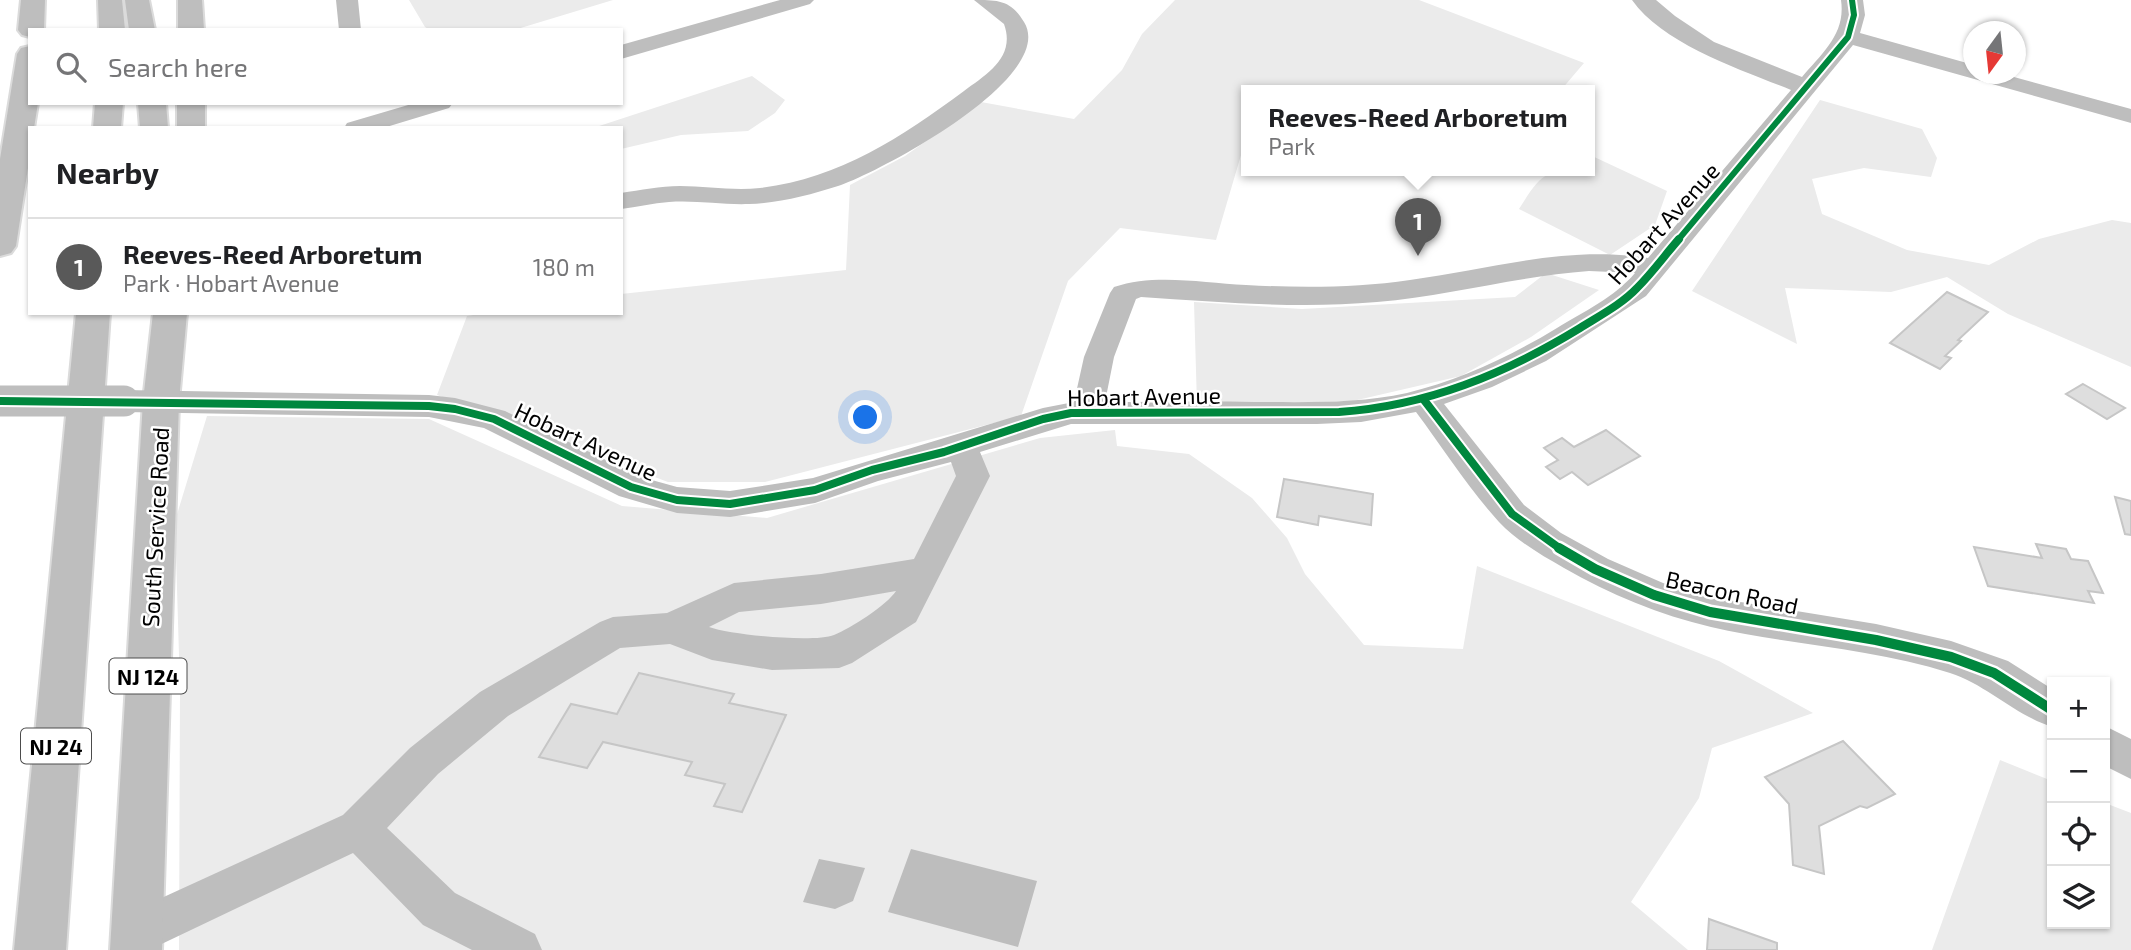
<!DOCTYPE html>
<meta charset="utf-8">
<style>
body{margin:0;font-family:"Exo 2",sans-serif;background:#f6f6f6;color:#202124}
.controls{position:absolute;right:21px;bottom:21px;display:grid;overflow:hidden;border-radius:0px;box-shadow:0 2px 5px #0004}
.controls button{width:63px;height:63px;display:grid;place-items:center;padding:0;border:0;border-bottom:2px solid #e0e0e0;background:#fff;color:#202124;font:35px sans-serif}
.compass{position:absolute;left:1963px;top:21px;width:63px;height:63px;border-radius:50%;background:#fff;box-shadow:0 2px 5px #0004;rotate:195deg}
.you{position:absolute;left:866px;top:418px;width:24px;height:24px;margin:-18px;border:5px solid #fff;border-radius:50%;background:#1a73e8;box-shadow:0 0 0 10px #1a73e833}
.badge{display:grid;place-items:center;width:46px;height:46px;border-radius:50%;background:#595959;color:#fff;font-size:23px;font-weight:700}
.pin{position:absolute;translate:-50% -58px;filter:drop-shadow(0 2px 4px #0008)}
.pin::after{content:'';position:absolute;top:37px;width:24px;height:21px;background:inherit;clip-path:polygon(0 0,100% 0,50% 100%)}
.popup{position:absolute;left:1241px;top:85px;width:354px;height:91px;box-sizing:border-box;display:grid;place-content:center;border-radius:0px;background:#fff;filter:drop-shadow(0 2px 5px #0005);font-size:23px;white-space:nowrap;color:#757577}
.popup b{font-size:26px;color:#202124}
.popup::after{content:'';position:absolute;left:50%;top:100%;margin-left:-14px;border:14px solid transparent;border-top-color:#fff}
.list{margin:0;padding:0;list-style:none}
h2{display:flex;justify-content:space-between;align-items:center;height:91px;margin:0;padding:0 28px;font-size:30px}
h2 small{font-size:23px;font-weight:400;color:#757577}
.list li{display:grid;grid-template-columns:46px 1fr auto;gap:21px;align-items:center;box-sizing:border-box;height:98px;padding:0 28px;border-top:2px solid #e0e0e0}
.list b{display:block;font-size:26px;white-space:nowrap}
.list p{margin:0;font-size:23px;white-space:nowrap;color:#757577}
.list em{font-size:23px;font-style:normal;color:#757577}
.icon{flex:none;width:38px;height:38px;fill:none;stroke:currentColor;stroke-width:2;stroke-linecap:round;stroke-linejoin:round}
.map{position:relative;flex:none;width:2131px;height:950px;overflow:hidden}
.search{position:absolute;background:#fff;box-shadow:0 2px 5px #0004;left:28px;top:28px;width:595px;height:77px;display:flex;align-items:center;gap:18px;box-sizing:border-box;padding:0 24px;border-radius:0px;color:#757577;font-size:26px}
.panel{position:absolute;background:#fff;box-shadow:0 2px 5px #0004;left:28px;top:126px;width:595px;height:189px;border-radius:0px}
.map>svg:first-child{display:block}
</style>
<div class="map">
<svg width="2131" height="950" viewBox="0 0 2131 950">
<rect width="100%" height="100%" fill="#fff"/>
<!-- green -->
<path fill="#ebebeb" d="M409,0h204l-99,30h-84l-5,-3z
M1175,0h244l165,63 -23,27h-253l-46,-4 -1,4h-15v48l-30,102 -96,-12 -52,53 -47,135 -256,66h-97l-231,-87 30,-79 19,-3h135v-19l225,-24 4,-85 55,-29 76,-54 93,17 48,-49 20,-36z
M752,76l33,24 -10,13 -27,18 -67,4 -60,14v-21h-28z
M1820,100l102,29 15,29 -6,19 -67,-9 -52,11 10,35 85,36 82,15 50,-26 73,-19 19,3v144l-123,-53 -61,-37 -56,15 -106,-4 12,56 -105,-53z
M1590,155l77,36 -12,34 -45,30 -91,-46c24,-38 26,-39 71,-39z
M1546,273l53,17 -68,47 -70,39 -108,25 -156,4 -3,-103 108,7 213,-12z
M207,416l222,3 193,87 145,12 273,-80 75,-8 2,16 72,8 63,44 35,40 18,36 59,71 99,4 14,-83 242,95 94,52 -101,35 -13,50 -68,104 57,48h-1509l1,-261 -5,-168z
M2000,760l52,21v143h53v-121l26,10v137h-199z"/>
<!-- water -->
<path fill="#bdbdbd" d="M911,849l126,32 -19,66 -130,-35z
M819,859l46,9 -12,33 -18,8 -32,-7z"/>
<!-- building -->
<path fill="#dedede" stroke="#c6c6c6" stroke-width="2" d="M1947,292l41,20 -30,28 3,1 -16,15 6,2 -11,11 -50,-26z
M2083,384l42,24 -18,11 -41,-25z
M1606,430l34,26 -52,29 -16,-13 -12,7 -14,-12 12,-7 -14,-12 18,-10 12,9z
M1284,479l89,15 -2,31 -52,-9 -1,9 -41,-8z
M2115,497l16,4v34l-6,-1z
M2036,544l30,5 5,10 17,2 15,32 -15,-2 6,12 -106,-17 -14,-39 68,11z
M639,673l95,21 -5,9 57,12 -44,97 -28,-6 11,-22 -40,-9 7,-13 -89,-20 -16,26 -48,-11 32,-53 46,10z
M1843,741l52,53 -28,14 -7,-2 -41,20 5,48 -31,-9 -4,-61 -24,-27z
M1709,919l68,24v7h-70z"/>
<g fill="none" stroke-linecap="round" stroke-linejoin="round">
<defs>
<path id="major" d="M178,0h24l2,30h-26z
M177,103h28v25h-28z
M153,313h34l-8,88 -17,549h-52l33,-549z"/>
<path id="highway" d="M21,0h24l-1,30h-14v7l-8,-2 -4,-5z
M98,0h24l3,30h-26z
M125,0h24l6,30h-26z
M30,46v57h8l-4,25h-4v27l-14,91 -5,7 -11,3v-97l17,-105 4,-6z
M95,103h28l-2,25h-28z
M138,103h28l2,25h-28z
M76,313h34l-44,637h-52z"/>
</defs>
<!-- major casing -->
<use href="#major" stroke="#dbdbdb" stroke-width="4"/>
<!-- highway casing -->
<use href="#highway" stroke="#dbdbdb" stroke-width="4"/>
<!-- minor -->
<path fill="#bebebe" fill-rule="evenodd" d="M336,0h22l3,30h-22z
M780,0h34l-4,4 -189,55v-14z
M974,0c24,0 37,0 50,22 34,55 -144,150 -186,164 -28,9 -59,17 -89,18 -27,1 -53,-4 -80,-2 -16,1 -32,5 -48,7v-16c20,-3 39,-7 59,-7 26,0 53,5 80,2 78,-9 142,-51 204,-97 23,-17 52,-34 40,-67z
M1632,0h24l19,16 39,26 88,35c20,-24 44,-43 39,-77h22l2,15 -5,18 114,32v9h29l128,35v14l-278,-78 -207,251 -100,65 -54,26 -48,17 80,101 37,28 47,26 55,24 47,14 166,27 75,17 57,20 44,28v38c-37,-12 -65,-42 -102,-54 -77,-25 -161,-28 -239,-46 -51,-12 -102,-33 -147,-59 -23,-13 -47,-27 -65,-46 -30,-33 -56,-74 -83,-110l-55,10 -44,2h-246l-91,28 10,24 -74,146 -64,41 -13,5 -67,2 -60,-10 -42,-16 -50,4 -112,68 -70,58 -51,54 68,65 80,41 7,16h-70l-49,-25 -70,-72 -204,97 -29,-1 -7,-16 7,-16 223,-102 67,-67 70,-56 120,-70 13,-5 54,-4 67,-30 87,-9 93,-15 42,-83 -5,-14 -73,19 -63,22 -85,14 -53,-4 -58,-17 -135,-68 -55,-11 -305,-5 -11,-3 -5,-8 5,-8 11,-3 305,5 26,3 50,13 136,66 36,10 53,4 83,-13 230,-70 31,-6 10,-45 26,-64 4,-6c41,-14 89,-4 132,-2 55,3 110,3 164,-5 80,-11 157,-35 238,-22l143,-168c-49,-20 -127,-45 -159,-90zM1589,271l46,2c-20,24 -52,39 -78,55 -46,28 -97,52 -150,65 -50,11 -103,9 -153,9 -50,-1 -99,0 -149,0l9,-45 22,-58 5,-2c78,5 157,12 236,5 71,-6 141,-26 212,-31zM896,591c-9,14 -45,37 -62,44 -20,8 -103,0 -125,-8l30,-15 82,-8z
M415,103h38l-4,5 -66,20h-39l3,-5z
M2105,726l26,13v40l-26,-13z"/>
<!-- major -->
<use href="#major" fill="#bebebe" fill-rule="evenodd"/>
<!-- highway -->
<use href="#highway" fill="#bebebe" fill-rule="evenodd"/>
<!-- minor-bridge -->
<path stroke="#bebebe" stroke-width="31" d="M0,401h124"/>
<defs>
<path id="cycleway-far2" d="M1678,240l170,-203 6,-22 -2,-15"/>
<path id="cycleway-far1" d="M1424,400l88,114 50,36
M0,401l429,5 26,3 39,10 137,68 46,13 53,4 85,-14 57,-20 72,-18 99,-33 28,-6 268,-1c88,-6 166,-38 241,-84 19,-12 42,-24 57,-40 15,-15 28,-33 42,-49"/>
<path id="cycleway" d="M1559,548l36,21 59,26 56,17 166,28 75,17 43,16 58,37"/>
</defs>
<!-- cycleway-far2 casing -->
<use href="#cycleway-far2" stroke="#fff" stroke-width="10"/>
<!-- cycleway-far1 casing -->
<use href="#cycleway-far1" stroke="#fff" stroke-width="12"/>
<!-- cycleway casing -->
<use href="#cycleway" stroke="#fff" stroke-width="15"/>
<!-- cycleway-far2 -->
<use href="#cycleway-far2" stroke="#00873e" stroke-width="6"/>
<!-- cycleway-far1 -->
<use href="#cycleway-far1" stroke="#00873e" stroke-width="8"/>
<!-- cycleway -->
<use href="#cycleway" stroke="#00873e" stroke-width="10"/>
</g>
<g text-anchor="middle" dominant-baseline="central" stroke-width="5" stroke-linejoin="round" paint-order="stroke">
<!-- shield labels -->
<g fill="#fff" stroke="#4c4c4c" stroke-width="2">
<rect x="109.5" y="658.5" width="77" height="35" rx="5"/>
<rect x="21" y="728.5" width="70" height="35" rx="5"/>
</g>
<g font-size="21" font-weight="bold" fill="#000">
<text x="148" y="676">NJ 124</text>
<text x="56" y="746">NJ 24</text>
</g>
<!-- street labels -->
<g font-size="23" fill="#000" stroke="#fff">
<text transform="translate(1663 223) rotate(-48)">Hobart Avenue</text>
<text transform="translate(1144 396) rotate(-1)">Hobart Avenue</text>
<text transform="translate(586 441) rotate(25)">Hobart Avenue</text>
<text transform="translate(155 527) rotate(-87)">South Service Road</text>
<text transform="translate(1732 592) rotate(12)">Beacon Road</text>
</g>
</g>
</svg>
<div class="controls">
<button>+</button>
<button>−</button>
<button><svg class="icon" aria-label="locate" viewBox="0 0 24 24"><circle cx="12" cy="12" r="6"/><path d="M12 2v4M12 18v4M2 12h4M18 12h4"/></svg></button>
<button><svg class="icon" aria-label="layers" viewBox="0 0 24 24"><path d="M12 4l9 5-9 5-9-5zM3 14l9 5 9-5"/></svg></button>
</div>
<svg class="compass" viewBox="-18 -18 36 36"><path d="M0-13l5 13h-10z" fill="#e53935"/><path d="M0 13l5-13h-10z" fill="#757577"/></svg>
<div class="you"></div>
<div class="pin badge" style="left:1418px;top:256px">1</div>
<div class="popup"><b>Reeves-Reed Arboretum</b>Park</div>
<div class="search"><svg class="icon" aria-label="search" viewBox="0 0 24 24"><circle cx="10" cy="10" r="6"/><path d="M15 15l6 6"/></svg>Search here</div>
<section class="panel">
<h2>Nearby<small></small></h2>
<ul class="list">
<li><span class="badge">1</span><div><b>Reeves-Reed Arboretum</b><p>Park · Hobart Avenue</p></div><em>180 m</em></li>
</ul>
</section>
</div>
